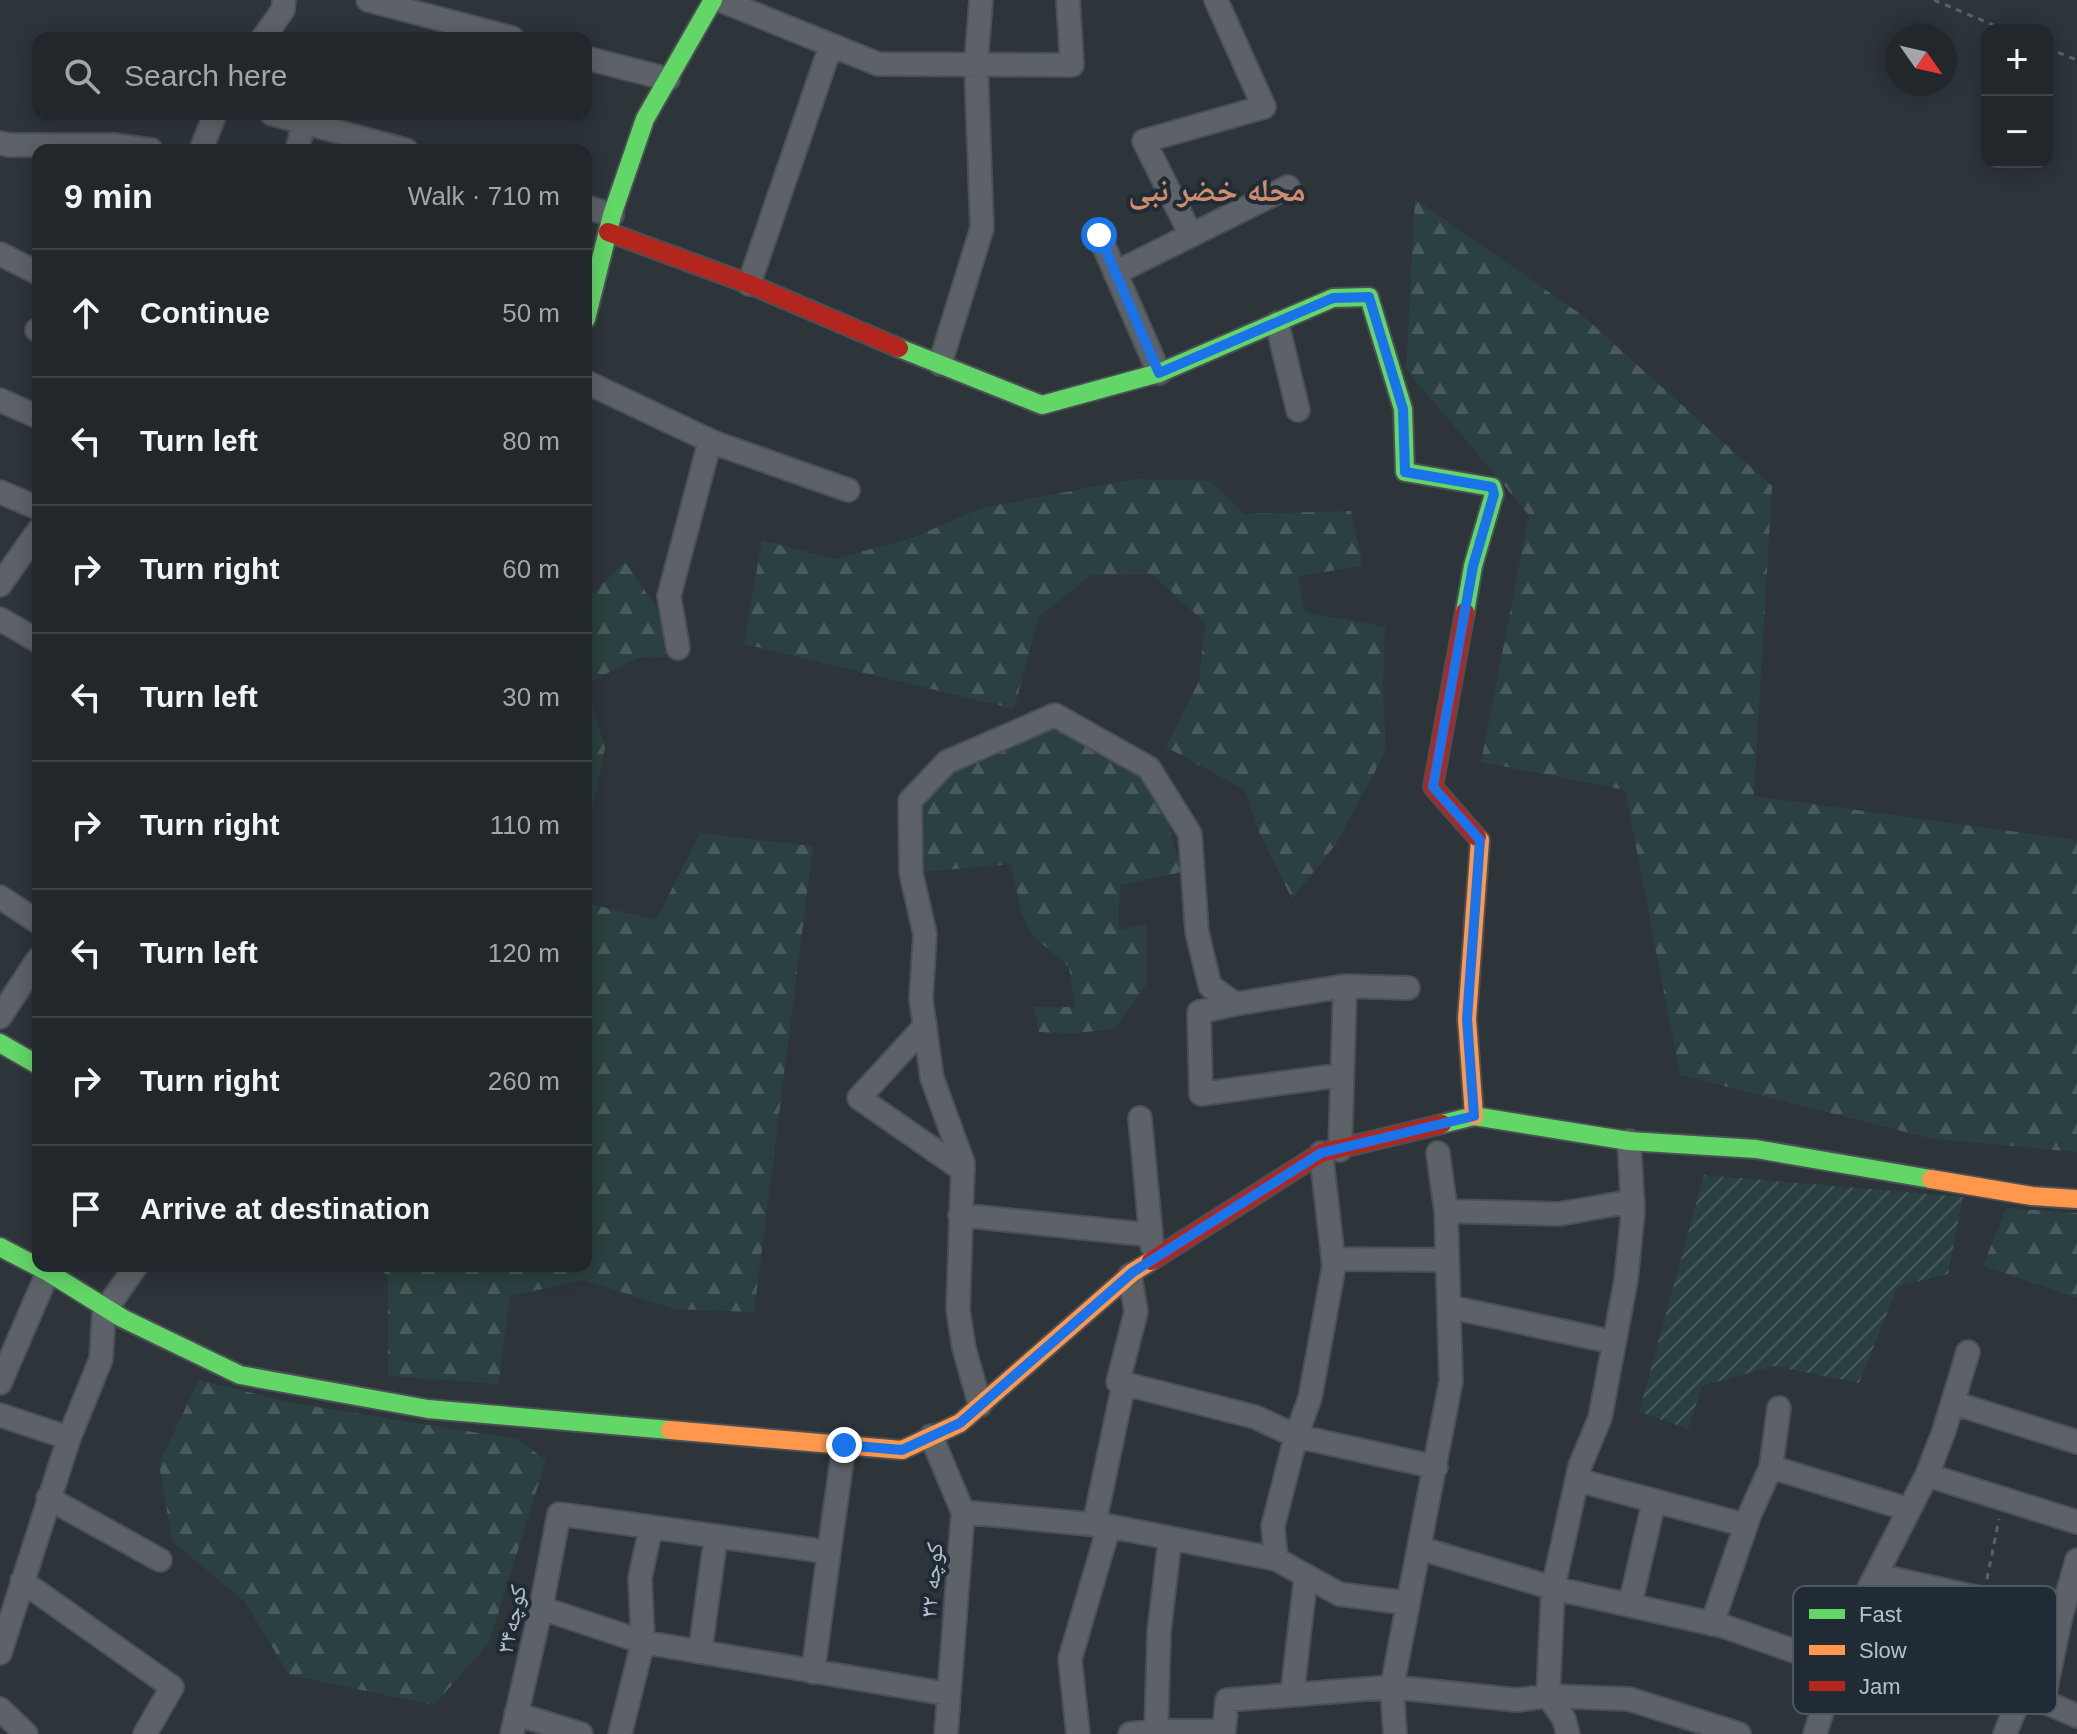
<!DOCTYPE html>
<meta charset="utf-8">
<style>
body{margin:0;font-family:Arial,"Noto Naskh Arabic",sans-serif;background:#2a2f34;color:#f1f3f6}
.controls{position:absolute;right:24px;top:24px;display:grid;overflow:hidden;border-radius:16px;box-shadow:0 4px 20px #0003}
.controls button{width:72px;height:72px;display:grid;place-items:center;padding:0;border:0;border-bottom:2px solid #3f4448;background:#22272c;color:#f1f3f6;font:40px sans-serif}
.compass{position:absolute;left:1885px;top:24px;width:72px;height:72px;border-radius:50%;background:#22272c;box-shadow:0 4px 20px #0003;rotate:124deg}
.stop{position:absolute;width:24px;height:24px;margin:-18px;border:6px solid #1a73e8;border-radius:50%;background:#fff}
.stop.end{background:#1a73e8;border-color:#fff;box-shadow:0 2px 8px #0008}
.list{margin:0;padding:0;list-style:none}
h2{display:flex;justify-content:space-between;align-items:center;height:104px;margin:0;padding:0 32px;font-size:34px}
h2 small{font-size:26px;font-weight:400;color:#a2a5a9}
.list li{display:grid;grid-template-columns:52px 1fr auto;gap:24px;align-items:center;box-sizing:border-box;height:128px;padding:0 32px;border-top:2px solid #3f4448}
.list b{display:block;font-size:30px;white-space:nowrap}
.list em{font-size:26px;font-style:normal;color:#a2a5a9}
.icon{flex:none;width:44px;height:44px;fill:none;stroke:currentColor;stroke-width:2;stroke-linecap:round;stroke-linejoin:round}
.map{position:relative;flex:none;width:2077px;height:1734px;overflow:hidden}
.search{position:absolute;background:#22272c;box-shadow:0 4px 20px #0003;left:32px;top:32px;width:560px;height:88px;display:flex;align-items:center;gap:20px;box-sizing:border-box;padding:0 28px;border-radius:16px;color:#a2a5a9;font-size:30px}
.panel{position:absolute;background:#22272c;box-shadow:0 4px 20px #0003;left:32px;top:144px;width:560px;height:1128px;border-radius:16px}
.map>svg:first-child{display:block}
</style>
<div class="map">
<svg width="2077" height="1734" viewBox="0 0 2077 1734">
<defs>
<pattern id="forest-firs" width="22" height="20" patternUnits="userSpaceOnUse" patternTransform="scale(2)"><rect width="22" height="20" fill="#2b4040"/><path d="M5 1l3.5 6h-7zM16 11l3.5 6h-7z" fill="#485a5a"/></pattern>
<pattern id="garden-furrows" width="10" height="10" patternUnits="userSpaceOnUse" patternTransform="scale(2)"><rect width="10" height="10" fill="#2b4040"/><path d="M-1 1l2-2M0 10L10 0M9 11l2-2" fill="none" stroke="#485a5a"/></pattern>
</defs>
<rect width="100%" height="100%" fill="#2d343a"/>
<!-- forest -->
<path fill="url(#forest-firs)" d="M1415,199l167,116 190,171 -18,310 323,44v312l-144,-13 -253,-64 -55,-285 -144,-28 48,-247 -123,-146z
M1134,479l76,2 34,33 107,-3 12,55 -65,10 7,36 80,15 -2,65 3,59 -50,93 -44,55 -35,-71 -12,-38 -79,-43 33,-66 6,-58 -53,-49 -61,1 -52,42 -25,92 -270,-65 18,-104 72,19 78,-21 70,-30z
M625,562l37,54 3,41 -27,1 -52,26 19,64 -16,76 -3,2v-226z
M1055,715l100,62 27,95 -62,13 -2,45 28,-6v61l-32,44 -48,5 -27,-2 -5,-25h41l-6,-40 -37,-32 -11,-23 -10,-48 -100,9 -1,-72 37,-39z
M700,833l113,13 -59,466 -80,-3 -90,-29 -74,16 -11,88 -111,-8v-99l-10,-11h208v-363l70,17z
M2006,1208l71,5v85l-94,-32z
M199,1380l94,23 224,36 29,21 -57,183 -55,62 -145,-30 -44,-73 -73,-61 -13,-78z"/>
<!-- garden -->
<path fill="url(#garden-furrows)" d="M1704,1175l259,22 -15,77 -50,12 -39,97 -85,-17 -72,20 -14,43 -49,-17z"/>
<g fill="none" stroke-linecap="round" stroke-linejoin="round">
<defs>
<path id="street" d="M368,0l144,38
M720,0l158,64 194,1 -4,-65
M263,38l20,-28 1,-10
M586,58l82,21
M272,114l134,36
M0,143l9,2h104l38,5
M201,150l14,-36
M297,150l7,-28
M586,207l26,8
M1099,235l60,138
M1191,235l-47,-94 120,-34 -48,-107
M0,254l38,19
M1115,273l173,-86
M749,284l82,-239
M1277,323l21,87
M37,330h1
M940,364l42,-136 -6,-164 5,-64
M586,382l129,61 133,47
M0,400l38,17
M0,492l38,16
M0,585l38,-54
M0,619l38,22
M678,648l-9,-52 41,-155
M0,897l38,25
M0,1017l38,-58
M925,1026l-66,72 104,72
M1342,1075l-141,19 -2,-82 36,-8 110,-18
M1140,1118l12,128
M1340,1150l5,-164 63,2
M1321,1153l13,113 -24,132 -14,38 -23,90 3,33 63,35 68,9
M1446,1211l113,3 74,-13
M960,1215l191,20
M1333,1259l114,1
M1130,1275l6,37 -18,70 137,35 41,19 140,31
M1450,1307l163,35
M0,1383l48,-111
M1954,1403l123,39
M980,1405l-16,-57 -6,-38 5,-147 -31,-85 -11,-79 4,-65 -14,-61 -1,-72 37,-39 108,-47 94,53 41,66 7,98 13,54 25,18
M0,1415l69,23
M931,1436l32,76 -17,222
M1771,1467l8,-59
M1927,1475l150,47
M1577,1480l168,45 26,-58 136,42
M48,1498l112,62
M963,1512l146,14 167,33
M1094,1525l30,-142
M1419,1548l134,40 170,38 114,40
M1876,1575l185,41
M22,1581l150,106 -27,47
M1630,1605l24,-104
M541,1608l102,34 305,52
M1712,1624l36,-105
M1846,1641l80,26 82,19 69,30
M700,1652l16,-116
M0,1653l69,-215 32,-79 3,-47 32,-46
M813,1672l16,-120
M1292,1695l14,-119
M2043,1701l18,-85 16,-56
M0,1709l26,25
M516,1714l65,20
M512,1734l29,-126 18,-94 270,38 15,-107
M620,1734l23,-92 -3,-64 11,-51
M1078,1734l-8,-75 39,-133
M1130,1734l25,-3h69l3,-31 165,-13 125,13 31,-4 81,3 110,35
M1156,1734l3,-102 11,-93
M1395,1734l-3,-47 59,-306 -5,-170 -8,-58
M1568,1734l-4,-15 -16,-23 5,-108 27,-122 20,-48 26,-138 7,-68 -4,-71
M1815,1734l25,-79 25,-59 62,-121 17,-44 24,-79
M2005,1734l17,-42"/>
<path id="fast" d="M586,319l26,-104 33,-96 68,-119
M899,348l143,57 117,-32 174,-75 36,-1 34,112 2,63 87,15 2,7 -21,72 -8,46
M0,1043l38,22
M1442,1124l32,-8 155,25 127,8 175,30
M0,1247l48,25 74,46 118,57 188,34 242,21"/>
<path id="slow" d="M1474,1116l-7,-97 13,-179 -3,-3
M1931,1179l101,17 45,3
M670,1430l232,20 58,-27 173,-151 18,-11"/>
<path id="jam" d="M608,232l141,52 150,64
M1465,612l-32,175 44,50
M1151,1261l170,-108 121,-29"/>
</defs>
<!-- street casing -->
<use href="#street" stroke="#4b5054" stroke-width="26"/>
<!-- fast casing -->
<use href="#fast" stroke="#4b5054" stroke-width="22"/>
<!-- slow casing -->
<use href="#slow" stroke="#4b5054" stroke-width="22"/>
<!-- jam casing -->
<use href="#jam" stroke="#4b5054" stroke-width="22"/>
<!-- path -->
<path stroke="#5b6165" stroke-width="3" stroke-dasharray="6 6" stroke-linecap="butt" d="M1934,0l71,30
M2047,48l30,12
M1987,1579l12,-60
M1970,1657l8,-40"/>
<!-- street -->
<use href="#street" stroke="#5d6268" stroke-width="22"/>
<!-- fast -->
<use href="#fast" stroke="#63d668" stroke-width="18"/>
<!-- slow -->
<use href="#slow" stroke="#ff974d" stroke-width="18"/>
<!-- jam -->
<use href="#jam" stroke="#b3261e" stroke-width="18"/>
</g>
<g fill="none" stroke-linecap="round" stroke-linejoin="round">
<!-- route -->
<path stroke="#1a73e8" stroke-width="10" d="M844,1445l58,5 58,-27 173,-151 188,-119 153,-37 -7,-97 13,-179 -47,-53 40,-221 21,-72 -2,-7 -87,-15 -2,-63 -34,-112 -36,1 -174,75 -60,-138"/>
</g>
<g text-anchor="middle" dominant-baseline="central" stroke-width="8" stroke-linejoin="round" paint-order="stroke">
<!-- street labels -->
<g font-size="24" fill="#b8c1ca" stroke="#202b35">
<text transform="translate(931 1580) rotate(-85)">کوچه ۳۲</text>
<text transform="translate(511 1619) rotate(-78)">کوچه۳۴</text>
</g>
<!-- district labels -->
<g font-size="32" font-weight="bold" fill="#cf8d6e" stroke="#202b35">
<text x="1217" y="190">محله خضر نبی</text>
</g>
</g>
<!-- legend -->
<rect x="1793" y="1586" width="264" height="128" rx="12" fill="#202b35" stroke="#4e5862" stroke-width="2"/>
<rect x="1809" y="1609" width="36" height="10" fill="#63d668"/>
<rect x="1809" y="1645" width="36" height="10" fill="#ff974d"/>
<rect x="1809" y="1681" width="36" height="10" fill="#b3261e"/>
<g font-size="22" fill="#b8c1ca">
<text x="1859" y="1622">Fast</text>
<text x="1859" y="1658">Slow</text>
<text x="1859" y="1694">Jam</text>
</g>
</svg>
<div class="controls">
<button>+</button>
<button>−</button>
</div>
<svg class="compass" viewBox="-18 -18 36 36"><path d="M0-13l5 13h-10z" fill="#e53935"/><path d="M0 13l5-13h-10z" fill="#a2a5a9"/></svg>
<div class="stop" style="left:1099px;top:235px"></div>
<div class="stop end" style="left:844px;top:1445px"></div>
<div class="search"><svg class="icon" aria-label="search" viewBox="0 0 24 24"><circle cx="10" cy="10" r="6"/><path d="M15 15l6 6"/></svg>Search here</div>
<section class="panel">
<h2>9 min<small>Walk · 710 m</small></h2>
<ul class="list">
<li><svg class="icon" aria-label="ahead" viewBox="0 0 24 24"><path d="M12 20V5M6 11l6-6 6 6"/></svg><div><b>Continue</b></div><em>50 m</em></li>
<li><svg class="icon" aria-label="left" viewBox="0 0 24 24"><path d="M17 20v-9H6M10 6l-5 5 5 5"/></svg><div><b>Turn left</b></div><em>80 m</em></li>
<li><svg class="icon" aria-label="right" viewBox="0 0 24 24"><path d="M7 20v-9h11M14 6l5 5-5 5"/></svg><div><b>Turn right</b></div><em>60 m</em></li>
<li><svg class="icon" aria-label="left" viewBox="0 0 24 24"><path d="M17 20v-9H6M10 6l-5 5 5 5"/></svg><div><b>Turn left</b></div><em>30 m</em></li>
<li><svg class="icon" aria-label="right" viewBox="0 0 24 24"><path d="M7 20v-9h11M14 6l5 5-5 5"/></svg><div><b>Turn right</b></div><em>110 m</em></li>
<li><svg class="icon" aria-label="left" viewBox="0 0 24 24"><path d="M17 20v-9H6M10 6l-5 5 5 5"/></svg><div><b>Turn left</b></div><em>120 m</em></li>
<li><svg class="icon" aria-label="right" viewBox="0 0 24 24"><path d="M7 20v-9h11M14 6l5 5-5 5"/></svg><div><b>Turn right</b></div><em>260 m</em></li>
<li><svg class="icon" aria-label="arrive" viewBox="0 0 24 24"><path d="M6 21V4h12l-3 4 3 4H6"/></svg><div><b>Arrive at destination</b></div></li>
</ul>
</section>
</div>
